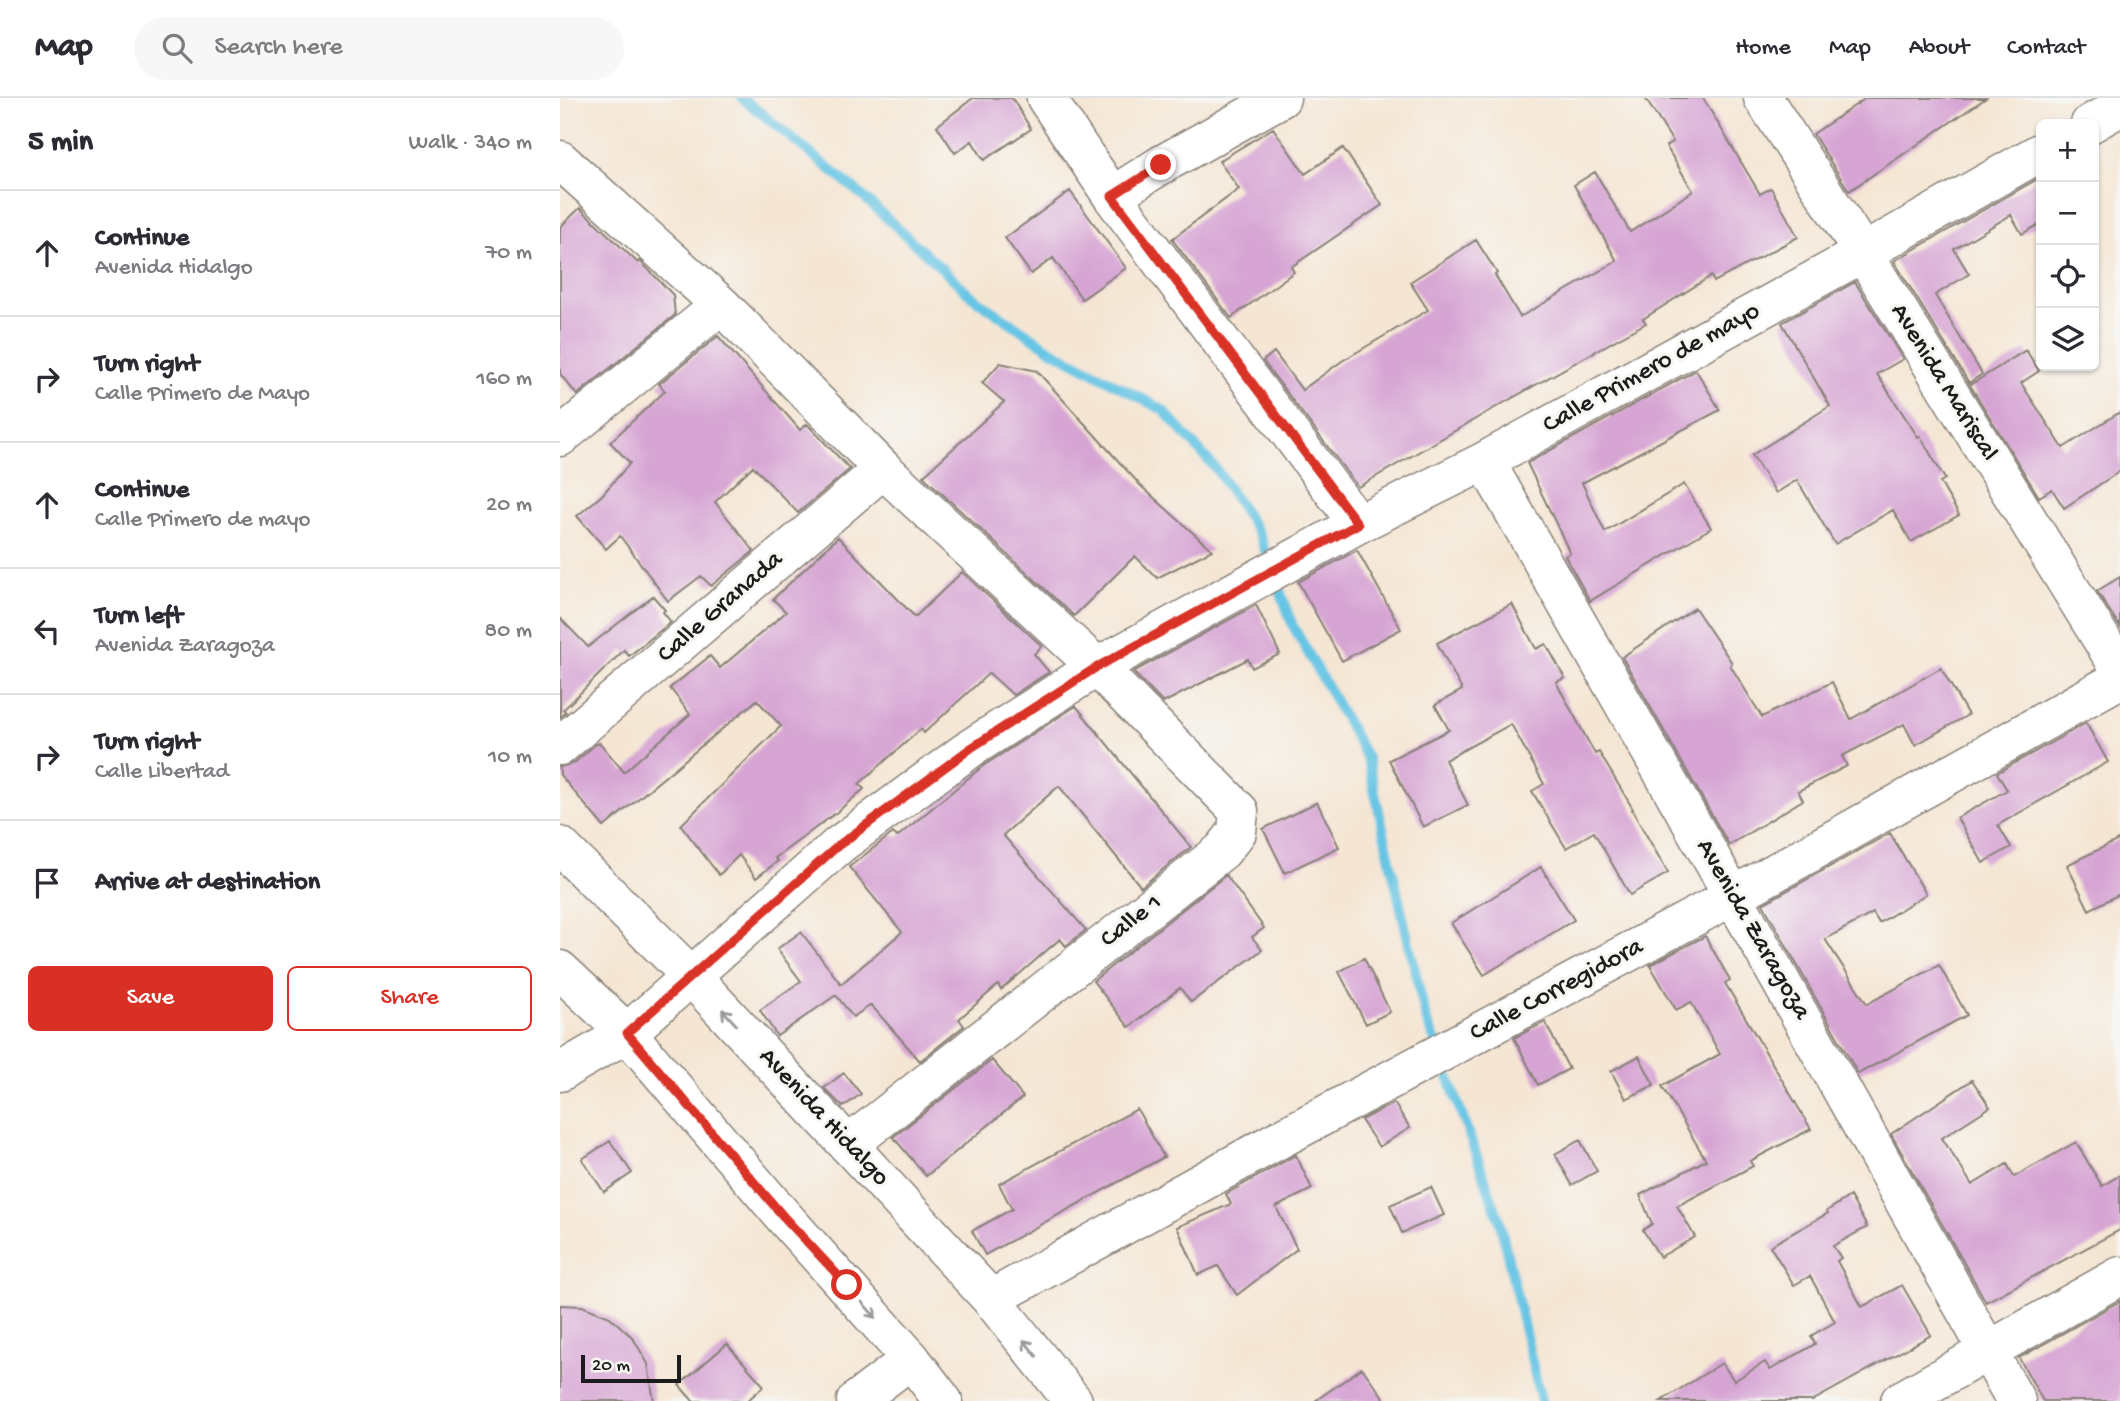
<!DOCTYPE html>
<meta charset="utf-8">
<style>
body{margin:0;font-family:"Gochi Hand",sans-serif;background:#f7f7f7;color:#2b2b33}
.controls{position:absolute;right:21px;top:21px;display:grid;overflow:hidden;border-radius:10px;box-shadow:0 2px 5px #0004}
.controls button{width:63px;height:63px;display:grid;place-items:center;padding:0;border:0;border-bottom:2px solid #e1e1e2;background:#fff;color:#2b2b33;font:35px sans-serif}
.scale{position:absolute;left:21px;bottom:18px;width:100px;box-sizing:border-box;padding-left:7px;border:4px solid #1c1c1c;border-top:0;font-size:19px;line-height:24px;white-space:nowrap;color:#1c1c1c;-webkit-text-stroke:5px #f6f6f2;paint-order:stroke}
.stop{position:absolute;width:21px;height:21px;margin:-16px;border:5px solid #d93025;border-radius:50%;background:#fff}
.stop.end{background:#d93025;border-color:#fff;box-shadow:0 2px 7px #0008}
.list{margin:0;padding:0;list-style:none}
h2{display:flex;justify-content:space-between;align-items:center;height:91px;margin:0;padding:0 28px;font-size:30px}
h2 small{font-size:23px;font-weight:400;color:#7c7c81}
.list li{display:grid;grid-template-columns:46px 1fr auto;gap:21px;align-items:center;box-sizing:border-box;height:126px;padding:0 28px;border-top:2px solid #e1e1e2}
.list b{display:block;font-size:26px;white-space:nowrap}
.list p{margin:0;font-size:23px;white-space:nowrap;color:#7c7c81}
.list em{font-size:23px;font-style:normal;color:#7c7c81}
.actions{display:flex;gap:14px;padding:21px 28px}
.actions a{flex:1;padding:16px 0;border:2px solid #d93025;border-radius:10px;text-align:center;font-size:24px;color:#d93025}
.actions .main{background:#d93025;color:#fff}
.icon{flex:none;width:38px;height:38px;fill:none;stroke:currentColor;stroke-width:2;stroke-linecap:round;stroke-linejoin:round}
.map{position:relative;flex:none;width:1560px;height:1303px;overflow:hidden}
header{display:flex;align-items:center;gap:42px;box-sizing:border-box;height:98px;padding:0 35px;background:#fff;border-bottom:2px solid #e1e1e2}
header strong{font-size:33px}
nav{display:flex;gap:38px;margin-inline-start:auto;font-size:24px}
.search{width:490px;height:63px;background:#f7f7f7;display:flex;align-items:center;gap:18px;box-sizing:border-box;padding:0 24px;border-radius:38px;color:#7c7c81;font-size:26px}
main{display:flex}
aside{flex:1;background:#fff}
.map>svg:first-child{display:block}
</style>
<header>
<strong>Map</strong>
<div class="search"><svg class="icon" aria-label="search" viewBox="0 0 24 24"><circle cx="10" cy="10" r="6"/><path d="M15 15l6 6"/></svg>Search here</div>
<nav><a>Home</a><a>Map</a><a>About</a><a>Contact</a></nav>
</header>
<main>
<aside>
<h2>5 min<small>Walk · 340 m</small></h2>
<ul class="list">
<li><svg class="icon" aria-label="ahead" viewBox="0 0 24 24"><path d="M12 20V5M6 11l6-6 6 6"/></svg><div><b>Continue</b><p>Avenida Hidalgo</p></div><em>70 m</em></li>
<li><svg class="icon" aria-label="right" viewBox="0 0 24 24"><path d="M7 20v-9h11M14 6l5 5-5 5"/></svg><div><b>Turn right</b><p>Calle Primero de Mayo</p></div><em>160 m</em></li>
<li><svg class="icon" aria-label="ahead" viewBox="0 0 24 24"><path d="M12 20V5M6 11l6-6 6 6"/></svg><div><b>Continue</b><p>Calle Primero de mayo</p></div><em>20 m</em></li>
<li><svg class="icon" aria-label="left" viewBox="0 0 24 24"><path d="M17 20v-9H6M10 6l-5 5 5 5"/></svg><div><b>Turn left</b><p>Avenida Zaragoza</p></div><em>80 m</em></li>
<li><svg class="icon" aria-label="right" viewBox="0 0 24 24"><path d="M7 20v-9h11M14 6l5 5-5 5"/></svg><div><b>Turn right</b><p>Calle Libertad</p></div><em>10 m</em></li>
<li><svg class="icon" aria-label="arrive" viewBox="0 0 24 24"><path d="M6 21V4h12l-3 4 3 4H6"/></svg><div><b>Arrive at destination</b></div></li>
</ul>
<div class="actions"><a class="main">Save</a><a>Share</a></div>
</aside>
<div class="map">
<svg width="1560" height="1303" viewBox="0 0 1560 1303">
<rect width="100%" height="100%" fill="#f6f6f2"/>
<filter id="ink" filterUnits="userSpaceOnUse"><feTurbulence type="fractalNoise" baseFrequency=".0143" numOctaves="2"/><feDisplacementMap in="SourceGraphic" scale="14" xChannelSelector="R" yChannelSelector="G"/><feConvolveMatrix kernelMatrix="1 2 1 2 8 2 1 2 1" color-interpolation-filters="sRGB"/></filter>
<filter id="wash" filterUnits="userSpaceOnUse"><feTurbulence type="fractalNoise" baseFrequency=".00686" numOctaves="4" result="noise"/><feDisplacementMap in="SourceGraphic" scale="28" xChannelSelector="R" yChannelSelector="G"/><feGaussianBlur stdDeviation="1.57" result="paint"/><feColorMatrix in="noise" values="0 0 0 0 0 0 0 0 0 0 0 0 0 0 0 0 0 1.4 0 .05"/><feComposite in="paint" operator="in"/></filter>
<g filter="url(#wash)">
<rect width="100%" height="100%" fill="#f5e6d4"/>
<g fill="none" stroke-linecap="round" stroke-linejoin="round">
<!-- stream -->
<path stroke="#66c5e4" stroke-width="10" d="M182,0l116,94 116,106 74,50 115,62 53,59 43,65 10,28
M715,479l18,49 74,132 59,261 11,26
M883,964l56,157 42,182"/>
</g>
<g id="blocks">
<!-- building -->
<path fill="#d7a5d4" d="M413,0h39l19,31 -47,31 -12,-19 -17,12 -18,-27z
M1085,0h58l57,96 11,-6 27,49 -84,45 -3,-6 -68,43 3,4 -155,87 -133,77 -95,-126 11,-9 28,38 40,-29 86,-51 -18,-28 66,-42 21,33 -2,2 25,42 97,-56 -43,-76 21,-13 35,60 63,-41 -27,-45 7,-4z
M1306,0h120l-137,93 -36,-57z
M713,30l32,46 38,-26 39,57 -91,62 3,5 -63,46 -59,-79 67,-50 -20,-28z
M1481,79v46l-19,11 -11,-19 -57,34 15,25 -34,21 47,79 -13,9 -75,-122z
M510,93l56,77 -44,31 -29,-41 -22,16 -26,-36z
M20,110l58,55 2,-2 6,6 27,28 2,20 -98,80 -17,-21v-147z
M1295,184l48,77 -26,15 41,63 2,-1 25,43 -5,3 19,33 -48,27 -18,-32 -58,34 -38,-64 -21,13 -24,-38 78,-49 -48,-83z
M158,238l82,94 7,-6 43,45 -52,44 -45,-47 -38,36 39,49 -43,35 -10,-10 -33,25 -48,-65 -14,13 -29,-33 25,-21 28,-32 -20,-21 55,-51 -6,-7z
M1466,252l13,21 -18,12 42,65 57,-36v59l-56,37 -12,-19 -13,8 -69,-112z
M440,265l37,8 104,115 71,64 -55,28 -22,-22 -61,60 -151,-140 81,-74 -22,-19z
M1136,272l24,40 -138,73 23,49 79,-48 27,44 -121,73 -25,-45 5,-3 -43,-90z
M278,439l77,80 47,-45 80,74 -8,8 15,18 -36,23 -24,-22 -65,60 -3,-4 -62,55 5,5 -27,23 -62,46 3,3 -22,17 -17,-23 -20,20 -38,-50 100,-99 -24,-26 -153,127 -44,-52v-8l14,-4 22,-19 4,-1 24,29 66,-58 -20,-26 40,-32 10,12 66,-56 -13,-13z
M797,452l44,79 -59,32 -44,-79z
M1560,479v50l-23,-36z
M93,498l12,14 -2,2 8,10 -42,34 -5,-6 -61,60 3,2 -6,5v-99l28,29z
M952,506l24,45 10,-5 19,34 -9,4 39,72 4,-2 34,57 -1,1 36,63 -38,22 -36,-63 -28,16 -34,-57 12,-7 -33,-60 -66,36 23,45 -45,22 -34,-67 60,-30 -14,-25 27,-15 -25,-47z
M696,507l24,49 -28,14 -4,-9 -85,44 -30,-31z
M1135,510l37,55 -2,2 32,52 70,-35 19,37 90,-51 27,47 -53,30 -11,-21 -62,32 5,10 -49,25 5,9 -74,45 -107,-188z
M516,608l115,141 -50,40 -82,-101 -56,49 83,95 -20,16 -6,-7 -59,51 -3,-5 -39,34 5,7 -44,35 -49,-56 -18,12 -17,-22 -59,41 -17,-26 41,-29 -24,-32 24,-17 40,52 61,-52 -53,-65 44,-34 4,4 86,-71z
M1526,625l22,39 -110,63 13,22 -28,16 -26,-45 50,-28 -10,-17z
M757,704l22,45 -54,26 -22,-44z
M1330,735l36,61 -47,29 -6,-10 -48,26 42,65 72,-39 28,50 -109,59 -95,-170z
M1560,741v55l-31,16 -22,-45z
M981,769l33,53 -90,55 -33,-52z
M666,777l38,53 -12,9 10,13 -71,52 -11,-14 -51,39 -36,-46z
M1145,838l25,44 -5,3 86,146 -61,32 3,5 -76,40 18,31 -35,20 -17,-27 9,-6 -12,-29 66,-35 -44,-74 58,-32 -29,-52 -15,8 -26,-45z
M804,860l26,54 -24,12 -27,-52z
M985,924l24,47 -31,16 -24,-47z
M1079,958l15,29 -28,14 -15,-28z
M432,962l31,37 -97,79 -33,-39z
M284,975l17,21 -18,13 -19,-19z
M1412,982l18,27 -48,31 30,47 35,-21 7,13 62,-35 26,44 18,-11v55l-134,72 -95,-168z
M834,1005l16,25 -31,19 -18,-27z
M577,1011l27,48 -179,98 -13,-24 40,-22 -13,-25z
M1020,1042l17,31 -25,14 -17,-31z
M50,1043l22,32 -28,19 -22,-33z
M736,1057l16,34 -36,18 21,42 -60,46 -19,-29 -20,9 -21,-48 54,-23 -5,-10z
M871,1089l13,28 -42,18 -12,-28z
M1290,1098l17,31 -34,19 8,12 -4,3 25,46 40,-22 29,50 -119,66h-151l61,-38 12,18 31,-19 5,8 45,-26 -4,-8 24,-14 -25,-46 -16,9 -24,-39 58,-33 -1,-2z
M1560,1203v100h-77l-24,-43z
M0,1207l22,1 28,11 23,21 15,26 6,37h-94z
M167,1246l37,42 -17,15h-54l-14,-16z
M802,1270l24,33h-71z"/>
</g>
</g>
<g filter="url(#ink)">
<use href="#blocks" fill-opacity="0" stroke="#888178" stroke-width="2"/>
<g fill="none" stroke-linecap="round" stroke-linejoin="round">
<defs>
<path id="minor" d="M486,0l66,98 246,328
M1203,0l100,155 257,416
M1530,26l30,-17
M0,62l161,145 162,164 214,198 142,144 -2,21 -15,19 -374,294
M552,98l49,-31 120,-67
M0,339l161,-132
M925,363l248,435 283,505
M0,648l323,-277
M0,974l67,-39 212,-188 132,-97 126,-81 261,-143 127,-63 378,-208 178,-101
M431,1201l278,-154 464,-249 387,-217
M296,1303l55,-42
M1340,1303l220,-125"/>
<path id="major" d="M0,748l130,129 301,324 82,102
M0,872l67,63 156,183 128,143 32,42"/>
</defs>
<!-- minor casing -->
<use href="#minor" stroke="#888178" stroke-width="41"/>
<!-- major casing -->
<use href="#major" stroke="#888178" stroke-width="41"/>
<!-- minor -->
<use href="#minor" stroke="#fff" stroke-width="38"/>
<!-- major -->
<use href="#major" stroke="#fff" stroke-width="38"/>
</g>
<!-- one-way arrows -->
<defs><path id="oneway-shaft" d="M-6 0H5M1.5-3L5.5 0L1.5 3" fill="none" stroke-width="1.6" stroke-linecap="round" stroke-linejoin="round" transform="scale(1.75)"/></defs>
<g stroke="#999">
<use href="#oneway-shaft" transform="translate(169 919) rotate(-133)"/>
<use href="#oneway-shaft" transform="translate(309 1212) rotate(49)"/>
<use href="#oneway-shaft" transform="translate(470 1250) rotate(-129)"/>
</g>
</g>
<g fill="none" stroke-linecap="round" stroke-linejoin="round" filter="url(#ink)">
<!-- route -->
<path stroke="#d93025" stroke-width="9" d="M287,1187l-64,-69 -156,-183 212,-188 132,-97 126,-81 261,-143 -246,-328 49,-31"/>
</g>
<g text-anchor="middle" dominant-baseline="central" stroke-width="6" stroke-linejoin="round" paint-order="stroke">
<!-- street labels -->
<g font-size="26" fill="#1c1c1c" stroke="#f6f6f2">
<text transform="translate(1092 271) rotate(-29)">Calle Primero de mayo</text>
<text transform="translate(1383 285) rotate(58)">Avenida Mariscal</text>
<text transform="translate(161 510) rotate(-41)">Calle Granada</text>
<text transform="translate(572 824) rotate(-38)">Calle 1</text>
<text transform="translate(1192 832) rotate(60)">Avenida Zaragoza</text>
<text transform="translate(997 893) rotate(-28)">Calle Corregidora</text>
<text transform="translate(263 1020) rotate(47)">Avenida Hidalgo</text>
</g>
</g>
</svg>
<div class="controls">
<button>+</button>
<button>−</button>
<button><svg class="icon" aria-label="locate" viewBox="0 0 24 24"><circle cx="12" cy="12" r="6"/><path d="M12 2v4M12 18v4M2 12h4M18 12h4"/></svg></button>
<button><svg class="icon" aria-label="layers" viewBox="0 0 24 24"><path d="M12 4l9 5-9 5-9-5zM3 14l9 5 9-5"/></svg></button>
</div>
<div class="scale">20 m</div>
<div class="stop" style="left:287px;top:1187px"></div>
<div class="stop end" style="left:601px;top:67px"></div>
</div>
</main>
